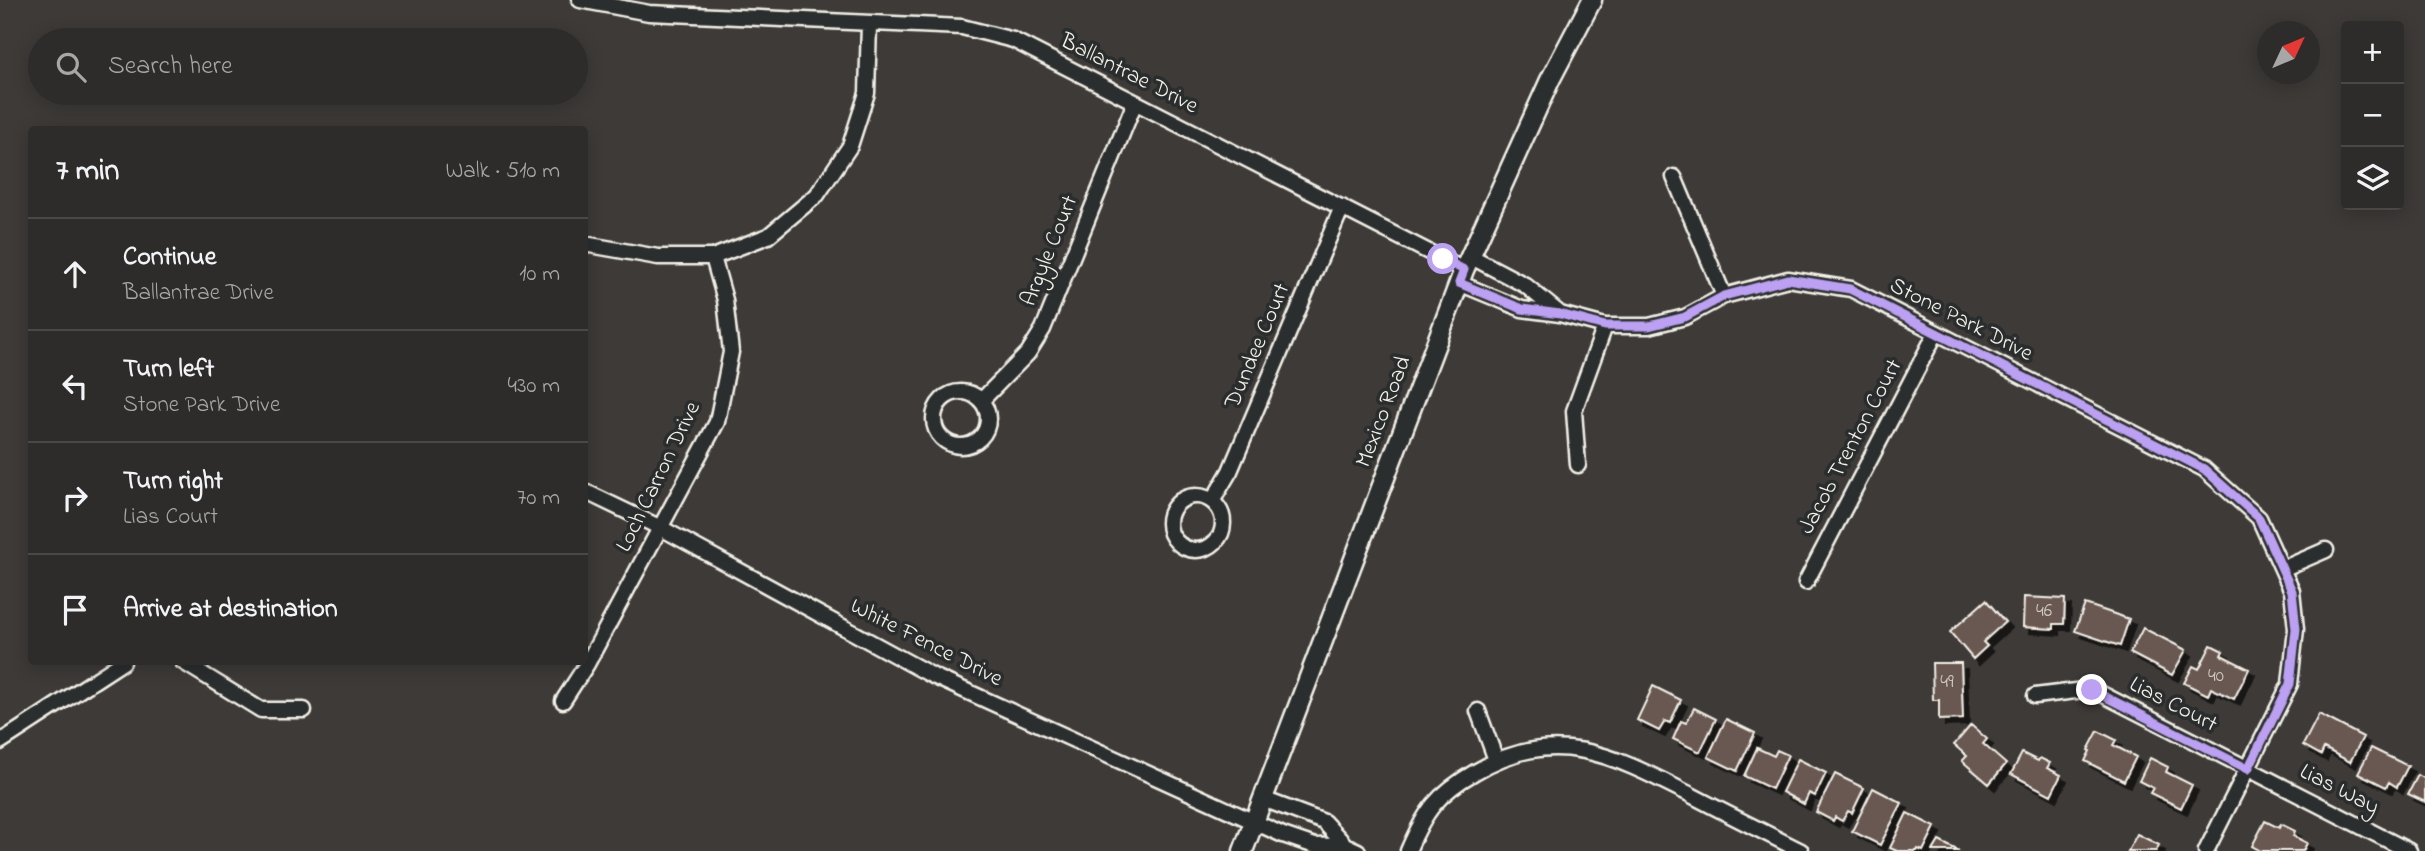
<!DOCTYPE html>
<meta charset="utf-8">
<style>
body{margin:0;font-family:"Indie Flower",sans-serif;background:#3a3836;color:#f1f3f6}
.controls{position:absolute;right:21px;top:21px;display:grid;overflow:hidden;border-radius:7px;box-shadow:0 4px 18px #0003}
.controls button{width:63px;height:63px;display:grid;place-items:center;padding:0;border:0;border-bottom:2px solid #494847;background:#2e2c2a;color:#f1f3f6;font:35px sans-serif}
.compass{position:absolute;left:2257px;top:21px;width:63px;height:63px;border-radius:50%;background:#2e2c2a;box-shadow:0 4px 18px #0003;rotate:46deg}
.stop{position:absolute;width:21px;height:21px;margin:-16px;border:5px solid #bca0f2;border-radius:50%;background:#fff}
.stop.end{background:#bca0f2;border-color:#fff;box-shadow:0 2px 7px #0008}
.list{margin:0;padding:0;list-style:none}
h2{display:flex;justify-content:space-between;align-items:center;height:91px;margin:0;padding:0 28px;font-size:30px}
h2 small{font-size:23px;font-weight:400;color:#a7a7a8}
.list li{display:grid;grid-template-columns:46px 1fr auto;gap:21px;align-items:center;box-sizing:border-box;height:112px;padding:0 28px;border-top:2px solid #494847}
.list b{display:block;font-size:26px;white-space:nowrap}
.list p{margin:0;font-size:23px;white-space:nowrap;color:#a7a7a8}
.list em{font-size:23px;font-style:normal;color:#a7a7a8}
.icon{flex:none;width:38px;height:38px;fill:none;stroke:currentColor;stroke-width:2;stroke-linecap:round;stroke-linejoin:round}
.map{position:relative;flex:none;width:2425px;height:851px;overflow:hidden}
.search{position:absolute;background:#2e2c2a;box-shadow:0 4px 18px #0003;left:28px;top:28px;width:560px;height:77px;display:flex;align-items:center;gap:18px;box-sizing:border-box;padding:0 24px;border-radius:38px;color:#a7a7a8;font-size:26px}
.panel{position:absolute;background:#2e2c2a;box-shadow:0 4px 18px #0003;left:28px;top:126px;width:560px;height:539px;border-radius:7px}
.map>svg:first-child{display:block}
</style>
<div class="map">
<svg width="2425" height="851" viewBox="0 0 2425 851">
<defs>
<filter id="shadow"><feDropShadow dx="6" dy="6" stdDeviation="0" flood-color="#0009"/></filter>
</defs>
<rect width="100%" height="100%" fill="#3d3a38"/>
<filter id="ink" filterUnits="userSpaceOnUse"><feTurbulence type="fractalNoise" baseFrequency=".0143" numOctaves="2"/><feDisplacementMap in="SourceGraphic" scale="14" xChannelSelector="R" yChannelSelector="G"/><feConvolveMatrix kernelMatrix="1 2 1 2 8 2 1 2 1" color-interpolation-filters="sRGB"/></filter>
<g filter="url(#ink)">
<!-- building -->
<path fill="#695851" stroke="#f4f1e8" stroke-width="2" filter="url(#shadow)" d="M2024,597l41,2 -1,25h-10v5l-31,-2z
M1986,600l19,22 -22,20 4,4 -14,13 -23,-27z
M2085,604l44,15 -9,27 -45,-15z
M2143,628l43,22 -14,25 -42,-22z
M2211,645l12,6 -2,4 28,14 -15,30 -23,-11 -3,7 -24,-12 9,-17 6,3z
M1932,663h29l2,56 -24,1v-20h-6z
M1653,686l28,14 -11,23 -5,-2 -6,10 -22,-11z
M1694,708l22,11 -16,33 -27,-13 8,-18 5,2z
M2319,714l44,23 -13,25 -26,-14 -3,7 -18,-10z
M1726,719l29,14 -18,38 -29,-14z
M1971,725l16,14 -4,5 23,20 -17,20 -27,-23 5,-5 -13,-11z
M2098,731l18,9 -3,5 23,12 -12,24 -39,-20 5,-10 -2,-1z
M1757,748l17,8 3,-6 11,5 -16,34 -28,-13z
M2371,748l37,18 -11,21 -8,-5 -3,5 -28,-14z
M2022,753l16,8 2,-3 10,5 -3,5 14,7 -10,20 -40,-21z
M2150,758l18,9 -2,5 26,13 -11,23 -31,-15 3,-5 -14,-7z
M1798,759l28,14 -11,23 -6,-3 -5,11 -22,-12z
M1835,774l29,14 -12,25 -4,-2 -6,10 -7,-4 -2,4 -17,-9z
M2418,775l7,4v23l-17,-8z
M1873,788l29,15 -22,42 -28,-14z
M1907,813l28,14 -12,24 -5,-2 -1,2h-20l-7,-3z
M2265,821l14,7 2,-4 14,7 -2,5 14,7 -4,8h-42l-9,-5z
M2137,834l22,11 -3,6h-28z
M1939,841l20,10h-26z"/>
<g fill="none" stroke-linecap="round" stroke-linejoin="round">
<defs>
<path id="minor" d="M580,0l69,13 313,14 51,13 451,230
M1674,177l50,119
M584,244l74,13h55l55,-21 49,-41 33,-49 17,-53 2,-69
M1470,256l55,29 34,28
M1459,283l63,26 38,5 45,12h44l36,-9 39,-21 64,-17 63,10 353,180 55,49 33,73 4,38 -6,55 -84,167
M934 419a27 27 0 1 1 54 0a27 27 0 1 1-54 0Z
M981,401l47,-48 15,-24 92,-227
M1578,465l-4,-54 31,-85
M584,491l77,37 272,148 350,159 32,11 30,-1
M1169 523a27 27 0 1 1 54 0a27 27 0 1 1-54 0Z
M1213,500l17,-29 112,-264
M2282,569l44,-19
M1806,582l130,-249
M183,662l78,48h43
M2035,696l57,-7 317,162
M563,701l24,-37 130,-242 14,-70 -6,-52 -12,-43
M1478,711l18,49
M0,742l123,-80
M1263,799l61,23 21,23 13,6
M1408,851c17,-40 29,-57 67,-79 81,-48 141,-15 216,23 36,19 73,37 110,56"/>
<path id="tertiary" d="M1243,851l221,-581 86,-190 42,-80"/>
</defs>
<!-- minor casing -->
<use href="#minor" stroke="#f4f1e8" stroke-width="19"/>
<!-- tertiary casing -->
<use href="#tertiary" stroke="#f4f1e8" stroke-width="23"/>
<!-- minor -->
<use href="#minor" stroke="#2a2d2e" stroke-width="14"/>
<!-- tertiary -->
<use href="#tertiary" stroke="#2a2d2e" stroke-width="18"/>
</g>
</g>
<g fill="none" stroke-linecap="round" stroke-linejoin="round" filter="url(#ink)">
<!-- route -->
<path stroke="#bca0f2" stroke-width="9" d="M1443,259l21,11 -5,13 63,26 38,5 45,12h44l36,-9 39,-21 64,-17 62,10 354,180 55,49 33,73 4,38 -6,55 -42,85 -156,-79"/>
</g>
<g text-anchor="middle" dominant-baseline="central" stroke-width="7" stroke-linejoin="round" paint-order="stroke">
<!-- number labels -->
<g font-size="19" fill="#d1cbc2">
<text x="2044" y="611">46</text>
<text x="2216" y="676">40</text>
<text x="1947" y="682">49</text>
</g>
<!-- street labels -->
<g font-size="23" fill="#f4f1e8" stroke="#2a2d2e">
<text transform="translate(1129 74) rotate(27)">Ballantrae Drive</text>
<text transform="translate(1050 251) rotate(-68)">Argyle Court</text>
<text transform="translate(1961 320) rotate(27)">Stone Park Drive</text>
<text transform="translate(1258 346) rotate(-67)">Dundee Court</text>
<text transform="translate(1384 412) rotate(-69)">Mexico Road</text>
<text transform="translate(1851 447) rotate(-62)">Jacob Trenton Court</text>
<text transform="translate(659 477) rotate(-64)">Loch Carron Drive</text>
<text transform="translate(926 643) rotate(27)">White Fence Drive</text>
<text transform="translate(2173 705) rotate(27)">Lias Court</text>
<text transform="translate(2339 790) rotate(27)">Lias Way</text>
</g>
</g>
</svg>
<div class="controls">
<button>+</button>
<button>−</button>
<button><svg class="icon" aria-label="layers" viewBox="0 0 24 24"><path d="M12 4l9 5-9 5-9-5zM3 14l9 5 9-5"/></svg></button>
</div>
<svg class="compass" viewBox="-18 -18 36 36"><path d="M0-13l5 13h-10z" fill="#e53935"/><path d="M0 13l5-13h-10z" fill="#a7a7a8"/></svg>
<div class="stop" style="left:1443px;top:259px"></div>
<div class="stop end" style="left:2092px;top:690px"></div>
<div class="search"><svg class="icon" aria-label="search" viewBox="0 0 24 24"><circle cx="10" cy="10" r="6"/><path d="M15 15l6 6"/></svg>Search here</div>
<section class="panel">
<h2>7 min<small>Walk · 510 m</small></h2>
<ul class="list">
<li><svg class="icon" aria-label="ahead" viewBox="0 0 24 24"><path d="M12 20V5M6 11l6-6 6 6"/></svg><div><b>Continue</b><p>Ballantrae Drive</p></div><em>10 m</em></li>
<li><svg class="icon" aria-label="left" viewBox="0 0 24 24"><path d="M17 20v-9H6M10 6l-5 5 5 5"/></svg><div><b>Turn left</b><p>Stone Park Drive</p></div><em>430 m</em></li>
<li><svg class="icon" aria-label="right" viewBox="0 0 24 24"><path d="M7 20v-9h11M14 6l5 5-5 5"/></svg><div><b>Turn right</b><p>Lias Court</p></div><em>70 m</em></li>
<li><svg class="icon" aria-label="arrive" viewBox="0 0 24 24"><path d="M6 21V4h12l-3 4 3 4H6"/></svg><div><b>Arrive at destination</b></div></li>
</ul>
</section>
</div>
